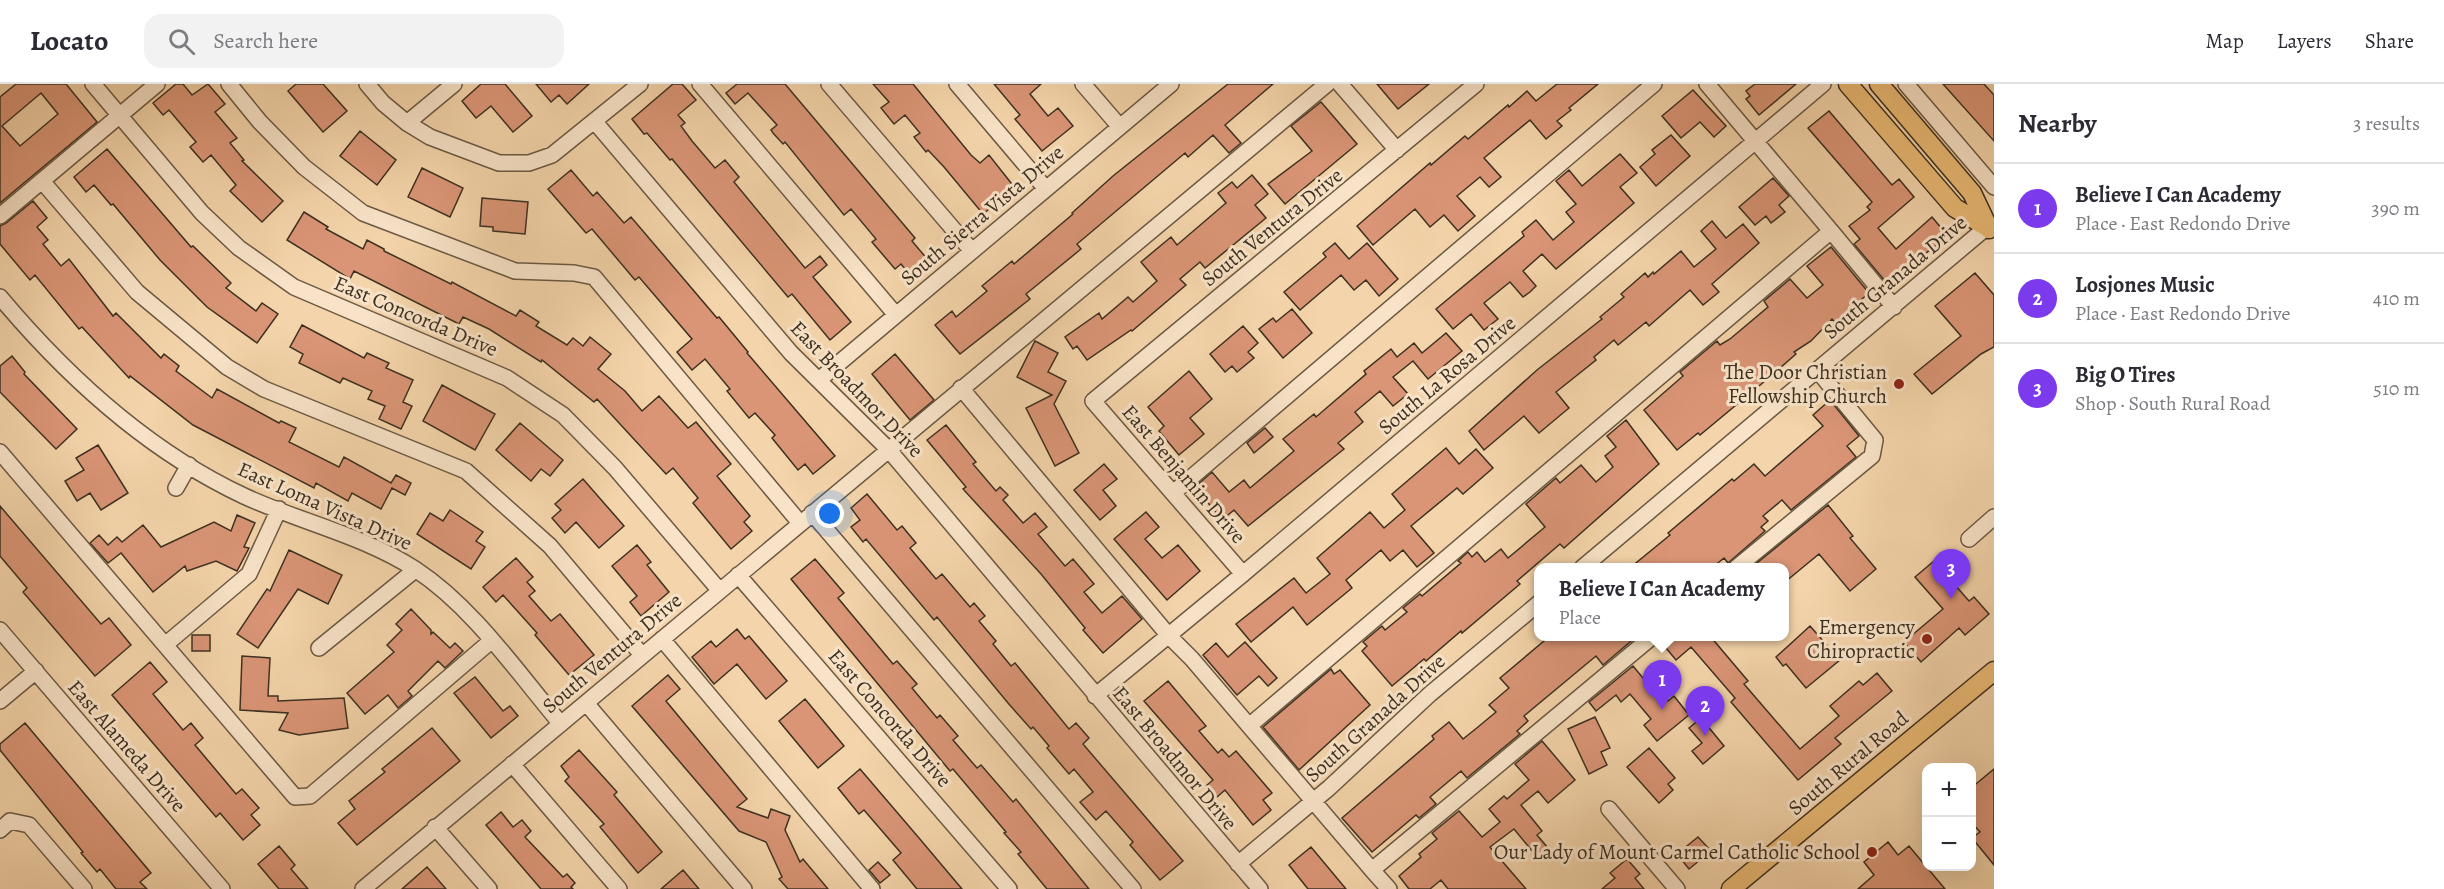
<!DOCTYPE html>
<meta charset="utf-8">
<style>
body{margin:0;font-family:Alegreya,serif;background:#f2f2f3;color:#2b2b33}
.controls{position:absolute;right:18px;bottom:18px;display:grid;overflow:hidden;border-radius:12px;box-shadow:0 6px 24px #0002}
.controls button{width:54px;height:54px;display:grid;place-items:center;padding:0;border:0;border-bottom:2px solid #e1e1e2;background:#fff;color:#2b2b33;font:30px sans-serif}
.you{position:absolute;left:830px;top:430px;width:21px;height:21px;margin:-15px;border:4px solid #fff;border-radius:50%;background:#1a73e8;box-shadow:0 0 0 9px #1a73e833}
.badge{display:grid;place-items:center;width:39px;height:39px;border-radius:50%;background:#7c3aed;color:#fff;font-size:20px;font-weight:700}
.pin{position:absolute;translate:-50% -50px;filter:drop-shadow(0 2px 3px #0008)}
.pin::after{content:'';position:absolute;top:32px;width:21px;height:18px;background:inherit;clip-path:polygon(0 0,100% 0,50% 100%)}
.popup{position:absolute;left:1534px;top:479px;width:255px;height:78px;box-sizing:border-box;display:grid;place-content:center;border-radius:12px;background:#fff;filter:drop-shadow(0 2px 4px #0005);font-size:20px;white-space:nowrap;color:#7c7c81}
.popup b{font-size:22px;color:#2b2b33}
.popup::after{content:'';position:absolute;left:50%;top:100%;margin-left:-12px;border:12px solid transparent;border-top-color:#fff}
.list{margin:0;padding:0;list-style:none}
h2{display:flex;justify-content:space-between;align-items:center;height:78px;margin:0;padding:0 24px;font-size:26px}
h2 small{font-size:20px;font-weight:400;color:#7c7c81}
.list li{display:grid;grid-template-columns:39px 1fr auto;gap:18px;align-items:center;box-sizing:border-box;height:90px;padding:0 24px;border-top:2px solid #e1e1e2}
.list b{display:block;font-size:22px;white-space:nowrap}
.list p{margin:0;font-size:20px;white-space:nowrap;color:#7c7c81}
.list em{font-size:20px;font-style:normal;color:#7c7c81}
.icon{flex:none;width:33px;height:33px;fill:none;stroke:currentColor;stroke-width:2;stroke-linecap:round;stroke-linejoin:round}
.map{position:relative;flex:none;width:1994px;height:805px;overflow:hidden}
header{display:flex;align-items:center;gap:36px;box-sizing:border-box;height:84px;padding:0 30px;background:#fff;border-bottom:2px solid #e1e1e2}
header strong{font-size:28px}
nav{display:flex;gap:33px;margin-inline-start:auto;font-size:21px}
.search{width:420px;height:54px;background:#f2f2f3;display:flex;align-items:center;gap:15px;box-sizing:border-box;padding:0 21px;border-radius:18px;color:#7c7c81;font-size:22px}
main{display:flex}
aside{flex:1;background:#fff}
.map>svg:first-child{display:block}
</style>
<header>
<strong>Locato</strong>
<div class="search"><svg class="icon" aria-label="search" viewBox="0 0 24 24"><circle cx="10" cy="10" r="6"/><path d="M15 15l6 6"/></svg>Search here</div>
<nav><a>Map</a><a>Layers</a><a>Share</a></nav>
</header>
<main>
<div class="map">
<svg width="1994" height="805" viewBox="0 0 1994 805">
<rect width="100%" height="100%" fill="#f4d4aa"/>
<filter id="stains"><feTurbulence type="fractalNoise" baseFrequency=".00333" numOctaves="4"/><feColorMatrix values="0 0 0 0 .2 0 0 0 0 .09 0 0 0 0 .02 0 0 0 .5 -.17"/></filter>
<radialGradient id="worn" r=".72"><stop offset=".6" stop-color="#630" stop-opacity="0"/><stop offset="1" stop-color="#630" stop-opacity=".3"/></radialGradient>
<!-- building -->
<path fill="#da9576" stroke="#3d3021" stroke-width="1.5" fill-rule="evenodd" d="M16,0h50l31,38 -97,81v-106zM41,9l17,21 -38,32 -18,-20z
M176,0h7l9,11 16,-11 17,20 -10,8 22,26 -7,5 14,17 -2,1 41,40 -21,21 -32,-31 6,-6 -25,-30 -8,7 -13,-15 6,-5 -27,-32 -6,5 -10,-12z
M296,0h27l24,27 -24,21 -35,-41z
M481,0h24l27,32 -19,16 -22,-26 -15,12 -14,-17z
M536,0h53l-22,20 -8,-9 -8,7z
M673,0h9l14,16 -18,15 7,8 -4,3 11,15 23,27 10,-8 14,17 -5,5 71,86 15,-12 7,9 -14,12 38,45 -21,18 -38,-46 -4,3 -116,-138 -2,1 -23,-27 -3,1 -12,-15z
M737,0h48l130,154 -3,3 16,19 -18,15 -9,-11 -6,5 -23,-27 4,-3 -25,-30 -7,6 -59,-73 -2,2 -10,-11 -2,-3 6,-5 -29,-32 -13,11 -9,-11z
M873,0h40l58,71 9,8 9,-8 26,33 -32,26 -39,-47 -16,-17 -2,2 -12,-15 6,-4 -15,-18 -11,9 -13,-16 8,-6z
M994,0h47l-11,10 18,22 10,-8 15,18 -31,25 -27,-32 5,-4z
M1228,0h45l-48,41 16,18 -12,10 -16,-18 -25,22 -3,-4 -108,91 4,5 -55,45 4,5 -70,55 -25,-29 17,-14 4,6 31,-26 -5,-5 30,-25 2,3 59,-50 -1,-1 41,-37z
M1377,0h52l-31,25z
M1557,0h41l-29,24 2,2 -14,11 5,5 -16,13 -16,-19 -46,38 17,19 -12,10 -9,-10 -23,19 18,20 -17,15 -14,-16 -14,12 -15,-18 -42,36 -16,-19 73,-63 1,2 34,-29 3,3 40,-34 1,2 18,-16 9,10z
M1755,0h41l-37,31 -13,-16 4,-3 -4,-5z
M1943,0h41l10,11v46z
M1693,6l33,36 -12,11 -14,-15 -19,16 -19,-22z
M1321,18l36,42 -72,60 -17,-20 44,-33 -21,-25z
M1829,27l63,74 7,-6 15,18 -36,31 18,21 36,-32 16,19 -54,42 -2,-3 -7,6 -31,-37 6,-5 -11,-13 21,-16 -3,-3 5,-5 -64,-74z
M360,47l36,29 -19,25 -37,-29z
M1671,51l19,21 -34,30 -16,-19 15,-13 -3,-4z
M107,65l84,98 2,-1 38,37 -5,5 30,23 6,-8 16,11 -21,29 -50,-36 -47,-47 -47,-56 -2,1 -17,-20 -8,7 -12,-15z
M1620,70l17,19 -17,14 14,16 -78,66 -14,-15 -19,17 13,15 -6,6 -7,5 -13,-15 -26,21 14,16 -14,11 -13,-16 -18,15 -17,-20 88,-73 -2,-4 14,-12 17,20 21,-18 -8,-10 10,-8 -20,-23 13,-11 13,16z
M422,84l41,20 -13,29 -42,-20z
M571,86l22,26 4,-4 27,31 7,-6 86,101 2,-1 29,35 -1,1 88,103 -22,18 -8,-10 -7,6 -26,-32 3,-3 -20,-22 -6,5 -22,-27 3,-2 -25,-30 -13,11 -15,-18 15,-13 -53,-62 -4,3 -43,-51 -6,4 -38,-44z
M1252,91l16,19 -13,11 11,13 -61,50 -5,-6 -20,17 6,6 -54,46 -1,-1 -44,30 -10,-14 -4,3 -8,-12 34,-24 3,6 26,-22 5,5 24,-21 -16,-19 30,-25 6,8 49,-42 -8,-10 14,-11 5,6z
M1773,94l16,18 -10,9 6,7 -14,11 -5,-7 -11,9 -16,-18z
M482,114l46,4 -3,32 -32,-3v-4l-13,-1z
M33,117l14,17 -10,9 11,13 -5,4 18,22 8,-7 44,57 3,-3 45,45 3,-4 15,12 -3,5 36,27 5,-9 62,34 2,-2 15,7 -7,14 50,25 5,-10 47,26 5,-8 15,8 -6,12 -13,-7 -11,21 -29,-16 -4,8 -32,-18 -2,5 -121,-63 -63,-49 -1,2 -47,-51 -3,2 -44,-54 -5,5 -30,-36v-18l6,-3z
M304,128l24,15 -2,2 37,20 4,-9 17,9v2l67,33 1,-2 64,34 4,-6 19,12 -3,4 31,19 6,-7 10,8 7,-9 21,17 -13,15 27,22 17,20 17,-15 29,32 8,-6 35,42 -14,12 33,40 -6,6 8,9 -21,18 -38,-46 5,-5 -25,-30 -7,6 -69,-75 -3,3 -52,-42 -1,2 -52,-33 -26,-12 -4,7 -105,-53 -4,8 -63,-39z
M1712,137l14,17 17,-14 16,19 -47,41 7,8 -16,13 -13,-15 -41,36 -3,-4 -28,23 -4,-5 -20,17 2,3 -40,32 13,16 -30,25 -15,-17 -40,34 -15,-19 68,-61 65,-51 -2,-2 24,-20 -3,-3 24,-21 3,4 5,-5 1,2 27,-23 13,16 22,-18 -15,-18z
M1335,159l14,16 18,-16 31,36 -19,17 -13,-16 -12,10 -13,-15 -41,35 -16,-18 42,-35 -3,-4z
M1831,163l38,46 -34,29 -3,-3 -21,22 -17,11 2,2 -31,27 -65,54 -2,-2 -21,17 -33,-40 39,-34 -3,-4 37,-31 3,4 10,-6 38,-32 -4,-6 26,-22 17,19 16,-13 -16,-19z
M1975,189l19,22v52l-13,7 -49,40 -18,-20 47,-38 -26,-30z
M1292,225l20,24 -29,25 -24,-29 14,-11 3,4z
M302,241l62,33 3,-5 22,10 -3,5 27,12 -10,22 9,4 -11,23 -22,-10 6,-13 -17,-7 4,-8 -29,-13 -3,5 -41,-20 4,-9 -13,-7z
M1243,242l15,17 -10,9 6,6 -17,14 -5,-6 -7,6 -15,-18z
M1446,249l16,18 -34,28 -15,-18 -20,16 15,17 -15,12 -13,-15 -25,21 8,10 -25,21 6,6 -96,77 -14,-16 -12,10 -27,-33 17,-15 17,20 15,-12 6,8 44,-37 -11,-12 31,-25 2,3 50,-43 -2,-3 27,-22 6,8 17,-14 8,10z
M1035,257l23,12 -10,19 18,9 -12,23 25,49 -24,13 -29,-58 26,-13 -35,-18z
M895,270l39,46 -24,20 -38,-46z
M12,272l13,16 -1,2 53,55 -21,20 -56,-57v-26z
M1189,287l23,28 -22,19 14,16 -25,21 -20,-24 5,-5 -16,-19z
M442,301l53,29 -20,36 -52,-29z
M1830,316l29,36 -12,10 9,11 -65,53 -9,-10 -19,16 5,5 -7,6 4,4 -37,32 -4,-5 -11,9h-82l39,-32 -2,-2 64,-54 2,2 20,-17 11,12 58,-50 -10,-11z
M1626,336l33,44 -95,84 -4,-4 -43,37 3,3 -58,49 -1,-2 -35,30 -2,-2 -32,27 -30,-35 5,-5 -4,-4 19,-16 3,4 22,-18 -4,-4 17,-14 2,2 39,-33 -3,-2 10,-9 4,5 5,-5 8,10 16,-13 7,9 37,-31 -19,-23 30,-26 4,5 21,-18 15,17 17,-15 -8,-11 11,-9 -9,-11z
M520,339l43,37 -13,16 -9,-7 -10,12 -35,-31z
M946,341l30,37 -3,2 23,27 4,-4 8,8 -5,5 20,23 12,-10 12,14 -9,7 27,32 8,-7 21,25 -10,8 18,21 20,-17 20,23 -39,34 -20,-23 2,-2 -44,-54 -78,-85 3,-2 -39,-47z
M1265,344l8,9 -19,16 -7,-10z
M98,361l30,48 -27,17 -11,-17 -13,8 -12,-20 19,-11 -8,-12z
M1446,364l13,16 17,-15 17,19 -30,26 -6,-6 -46,38 23,27 -17,14 -14,-17 -13,11 -9,-11 -35,30 6,8 -45,37 -14,-18 -42,35 -15,-18 58,-46 12,15 24,-19 -13,-16 53,-46 14,16 21,-18 -13,-16z
M1104,380l13,15 -14,11 13,16 -16,14 -26,-30z
M583,395l41,47 -25,22 -23,-26 -11,11 -13,-15 9,-8 -6,-6z
M867,410l30,36 5,-4 14,17 -6,5 26,31 6,-5 28,33 4,-4 11,13 -6,5 17,20 -3,3 18,22 4,-3 54,66 7,-6 13,15 -6,6 100,117 -23,19 -30,-35 3,-3 -27,-31 -10,9 -16,-18 13,-10 -19,-23 -5,5 -22,-26 2,-2 -16,-19 -2,2 -23,-26 -71,-86 -3,3 -68,-81 -3,3 -12,-15 9,-7 -9,-12z
M1828,421l25,31 -3,2 26,31 -26,22 -31,-37 -34,28v-15h-33z
M0,422l101,118 8,-6 22,27 -36,31 -72,-84 4,-4 -27,-32z
M450,426l33,22 -7,9 9,6 -14,22 -54,-35 13,-21 13,8z
M1146,428l13,15 -14,12 17,19 16,-13 22,26 -33,29 -53,-61z
M237,431l18,8 -11,24 5,1 -12,23 -21,-10 -29,10 -2,-5 -32,26 -32,-39 -13,10 -18,-20 9,-8 9,10 9,-8 5,5 21,-17 18,22 53,-25 17,9z
M637,461l14,17 -4,3 22,27 -28,24 -11,-14 7,-6 -25,-30z
M289,466l53,25 -14,29 -30,-15 -40,59 -21,-14 30,-45 3,2z
M516,474l17,19 -6,5 8,9 -6,5 22,25 9,-7 34,41 -25,20 -34,-40 2,-2 -34,-38 -7,7 -13,-15z
M815,475l29,34 -6,5 55,66 4,-3 20,23 -5,4 25,30 3,-3 18,21 -5,4 24,28 4,-3 32,37 3,-3 73,90h-42l-29,-35 3,-2 -17,-19 2,-1 -53,-63 -3,2 -159,-192z
M1934,477l35,40 5,-4 15,17 -24,21 -6,-7 -38,34 -17,-20 39,-33 -28,-32z
M411,525l20,21v4l2,-2 17,16 5,-5 8,8 -18,17 -7,-7 -30,30 4,5 -14,12 -10,-13 -23,19 -18,-21 47,-41 -7,-7 15,-15 -6,-6z
M1810,542l30,34 -34,28 -20,-24 -3,2 -7,-9z
M737,545l8,10 4,-3 38,45 -21,18 -29,-35 -23,20 -22,-27 19,-16 5,6z
M192,551h18v16h-18z
M1550,552h87l-34,29 -7,-9 -72,60 4,5 -11,10 3,3 -53,44 -6,-7 -31,26 6,7 -17,14 -3,-3 -44,37 -30,-34 92,-79 -2,-3 17,-14 14,17 15,-12 18,-15 -7,-7 20,-17 -9,-10z
M1662,552h48l38,45 -4,3 56,65 39,-33 -9,-10 29,-25 4,4 14,-12 15,18 -57,47 6,6 -43,36 -67,-78 4,-4 -44,-51 -15,13 -15,-18z
M1245,558l32,36 -9,8 -9,-10 -22,19 -34,-40 13,-12 12,14z
M242,572l28,2 -2,38h10v5l66,-3 4,30 -49,7 -20,-5 9,-17 -48,-3z
M150,578l17,20 -14,12 30,36 8,-7 12,15 -8,7 41,49 6,-5 17,19 -8,7 9,10 -17,15 -23,-27 -4,4 -104,-122z
M1633,582l19,23 4,-3 12,15 6,-5 15,19 -32,26 -13,-16 7,-6 -21,-25 -9,8 -5,-7 -20,16 -7,-9z
M1331,585l3,5 6,-4 30,35 -71,65 -36,-43z
M668,591l12,14 -14,12 81,98 -10,8 31,11 3,-9 19,7 -5,14 15,32 3,-3 25,30h-40l-9,-10 3,-2 -16,-35 -27,-11 -107,-125z
M475,593l28,34 7,-5 8,10 -27,22 -37,-45z
M1168,597l38,45 -7,5 19,22 4,-4 7,8 7,-6 36,42 -9,7 8,10 -18,15 -28,-35 -8,7 -10,-12 6,-5 -69,-79z
M805,615l39,47 -26,22 -39,-47z
M1595,633l15,31 -9,4 6,13 -18,9 -21,-45z
M1701,634l23,28 -21,18 -11,-13 10,-8 -13,-15z
M25,639l126,150 -11,9 7,7h-31l-16,-20 -3,3 -16,-19 2,-1 -83,-102v-6z
M432,644l28,33 -103,84 -19,-22 17,-14 -6,-8 36,-29 -3,-3z
M1542,657l33,39 -27,23 -10,-12 -17,14 21,26 -5,4 11,13 -11,9 -23,-28 -24,18 36,42h-78l-7,-9 -11,9h-21l-10,-13 22,-19 -2,-3 18,-15 -5,-6 27,-22 23,26 18,-15 -11,-13 15,-13 3,3 22,-19 -14,-16z
M1649,664l26,30 -7,6 5,6 -14,13 -32,-36z
M579,666l38,42 -3,3 48,57 -24,21 -38,-46 4,-3 -39,-43 4,-4 -8,-11z
M860,685l59,69 43,51h-45l-24,-29 8,-7 -37,-43 -5,4 -21,-26z
M1994,685v96l-22,-27 8,-6 -9,-10v-34z
M501,728l12,15 9,-7 9,11 -6,6 38,40 4,-3 8,9 -4,4 2,2h-32l-55,-64z
M1698,753l13,14 -22,18 -12,-15z
M1888,758l10,13 11,-9 36,43h-87l16,-14 -10,-13z
M279,762l16,19 -4,4 17,20h-29l-21,-25z
M1311,763l35,42h-38l-19,-24z
M1627,775l13,15 -5,4 9,11h-42l13,-11 -5,-5z
M878,778l12,13 -10,8 -11,-13z
M427,783l19,22h-44z
M683,786l16,19h-38z"/>
<g fill="none" stroke-linecap="round" stroke-linejoin="round">
<defs>
<path id="minor" d="M93,0l109,129 37,35 55,39 213,91 56,37 52,53 105,123
M229,0l31,38 44,45 59,46 152,58 59,2 20,4 206,246
M367,0l16,19 24,20 23,14 69,26h30l23,-8 88,-71
M700,0l196,231
M829,0l143,167
M957,0l89,105
M1083,0l37,43
M1340,0l57,66
M1906,0l88,103
M595,38l196,231 97,96 372,440
M407,39l47,-39
M42,97l95,111 90,75 37,22 202,82 84,75 92,109
M0,132l157,-132
M1831,147l63,76
M0,213c68,81 148,154 244,199 56,26 118,39 171,73 59,39 101,102 146,155
M820,295l351,-295
M961,304l208,248 23,23 180,211 281,-234
M0,368l295,345 15,-1 181,-155
M176,404l13,-23
M1173,409l481,-409
M812,429l321,376
M1969,455l25,-22
M1582,484l405,-341
M1736,484l136,-112 3,-16 -57,-69
M1243,490l-150,-173 383,-317
M738,491l271,314
M0,546l222,259
M662,555l210,250
M165,561l84,-71 30,-65
M319,564l96,-78
M1095,612l148,-122 580,-490
M0,617l36,-30
M586,619l158,186
M1249,642l582,-495 -124,-147
M512,680l107,125
M1609,725l68,80
M435,743l54,62
M0,746l10,-9 19,4 55,64
M1238,780l91,-76 101,-94 109,-91
M1372,786l17,19
M363,805l964,-805"/>
<path id="major" d="M1848,0l107,124 32,19
M1879,0l93,109 17,36
M1731,805l263,-218"/>
</defs>
<!-- minor casing -->
<use href="#minor" stroke="#6b5943" stroke-width="18"/>
<!-- major casing -->
<use href="#major" stroke="#3d3021" stroke-width="21"/>
<!-- minor -->
<use href="#minor" stroke="#f8e3c8" stroke-width="15"/>
<!-- major -->
<use href="#major" stroke="#eaba75" stroke-width="18"/>
</g>
<!-- markers -->
<g fill="#8f2418" stroke="#f8e3c8" stroke-width="2">
<circle cx="1899" cy="300" r="6"/>
<circle cx="1927" cy="555" r="6"/>
<circle cx="1872" cy="768" r="6"/>
</g>
<g text-anchor="middle" dominant-baseline="central" stroke-width="6" stroke-linejoin="round" paint-order="stroke">
<!-- street labels -->
<g font-size="21" fill="#3d3021" stroke="#f8e3c8">
<text transform="translate(982 131) rotate(-40)">South Sierra Vista Drive</text>
<text transform="translate(1272 143) rotate(-39)">South Ventura Drive</text>
<text transform="translate(1895 193) rotate(-40)">South Granada Drive</text>
<text transform="translate(416 232) rotate(23)">East Concorda Drive</text>
<text transform="translate(1447 291) rotate(-40)">South La Rosa Drive</text>
<text transform="translate(857 305) rotate(46)">East Broadmor Drive</text>
<text transform="translate(1184 390) rotate(49)">East Benjamin Drive</text>
<text transform="translate(325 422) rotate(24)">East Loma Vista Drive</text>
<text transform="translate(612 569) rotate(-40)">South Ventura Drive</text>
<text transform="translate(890 634) rotate(49)">East Concorda Drive</text>
<text transform="translate(1375 634) rotate(-42)">South Granada Drive</text>
<text transform="translate(127 662) rotate(49)">East Alameda Drive</text>
<text transform="translate(1175 674) rotate(50)">East Broadmor Drive</text>
<text transform="translate(1848 679) rotate(-40)">South Rural Road</text>
</g>
<!-- poi labels -->
<g font-size="21" fill="#3d3021" stroke="#f8e3c8" text-anchor="end">
<text x="1887" y="288">The Door Christian<tspan x="1887" dy="24">Fellowship Church</tspan></text>
<text x="1915" y="543">Emergency<tspan x="1915" dy="24">Chiropractic</tspan></text>
<text x="1860" y="768">Our Lady of Mount Carmel Catholic School</text>
</g>
</g>
<rect width="100%" height="100%" filter="url(#stains)"/>
<rect width="100%" height="100%" fill="url(#worn)"/>
</svg>
<div class="controls">
<button>+</button>
<button>−</button>
</div>
<div class="you"></div>
<div class="pin badge" style="left:1662px;top:626px">1</div>
<div class="popup"><b>Believe I Can Academy</b>Place</div>
<div class="pin badge" style="left:1705px;top:652px">2</div>
<div class="pin badge" style="left:1951px;top:515px">3</div>
</div>
<aside>
<h2>Nearby<small>3 results</small></h2>
<ul class="list">
<li><span class="badge">1</span><div><b>Believe I Can Academy</b><p>Place · East Redondo Drive</p></div><em>390 m</em></li>
<li><span class="badge">2</span><div><b>Losjones Music</b><p>Place · East Redondo Drive</p></div><em>410 m</em></li>
<li><span class="badge">3</span><div><b>Big O Tires</b><p>Shop · South Rural Road</p></div><em>510 m</em></li>
</ul>
</aside>
</main>
